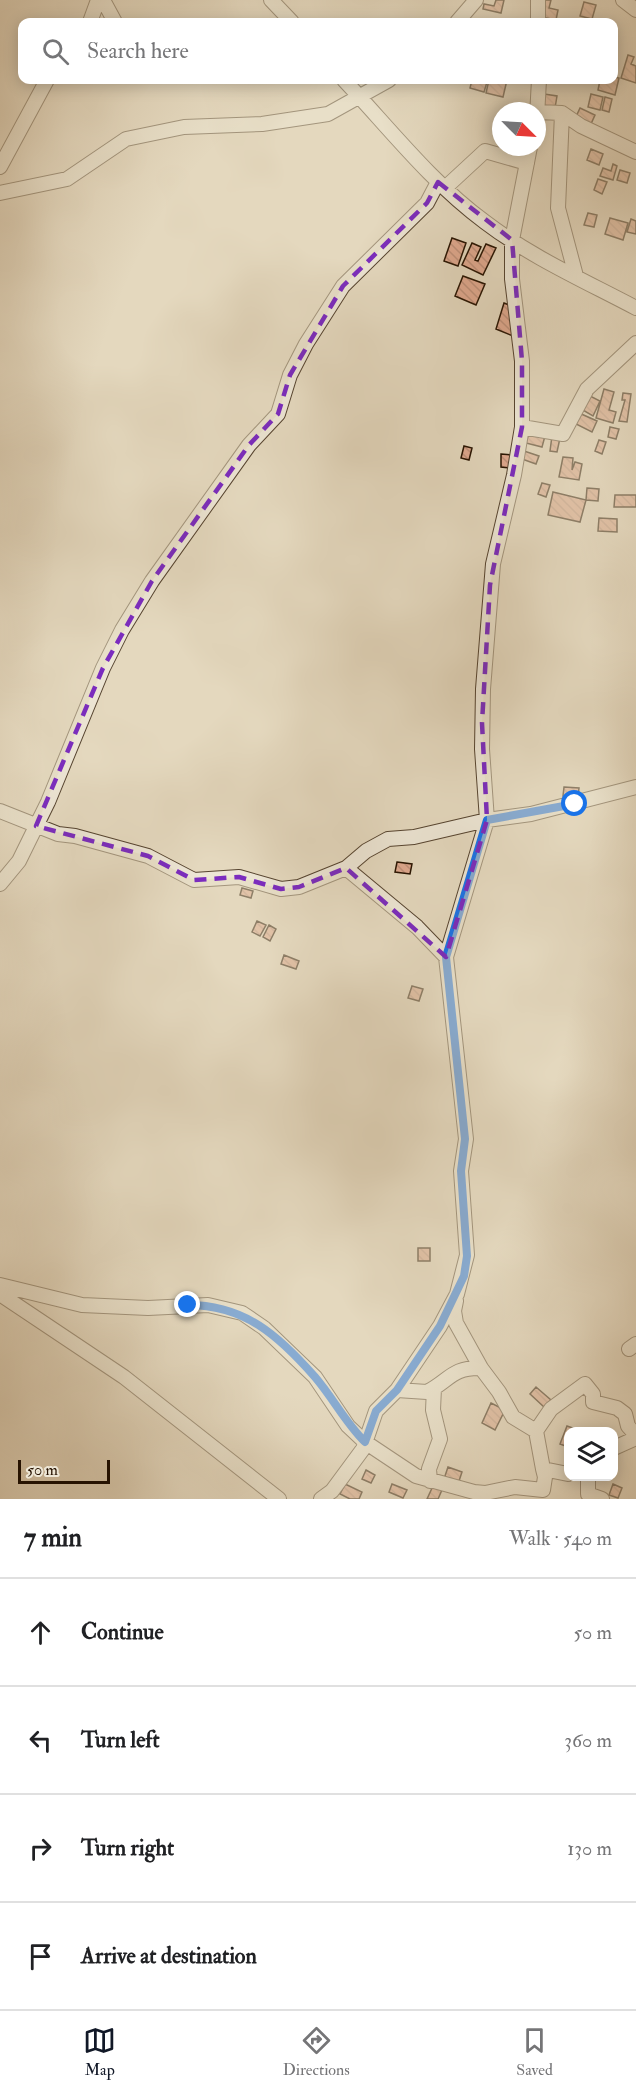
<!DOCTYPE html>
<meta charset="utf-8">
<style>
body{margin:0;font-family:"IM FELL Double Pica",serif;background:#f6f6f6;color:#202124}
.controls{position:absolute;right:18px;bottom:18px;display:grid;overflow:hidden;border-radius:12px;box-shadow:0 3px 15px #0003}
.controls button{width:54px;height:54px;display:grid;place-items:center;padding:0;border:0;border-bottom:2px solid #e0e0e0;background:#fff;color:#202124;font:30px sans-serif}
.compass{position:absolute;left:492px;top:102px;width:54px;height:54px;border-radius:50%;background:#fff;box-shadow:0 3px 15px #0003;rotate:114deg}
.scale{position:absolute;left:18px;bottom:15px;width:92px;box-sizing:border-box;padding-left:6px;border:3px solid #271301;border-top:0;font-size:16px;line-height:21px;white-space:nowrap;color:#271301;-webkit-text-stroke:4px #ede6d5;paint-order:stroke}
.stop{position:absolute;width:18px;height:18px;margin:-14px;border:4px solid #1a73e8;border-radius:50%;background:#fff}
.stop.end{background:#1a73e8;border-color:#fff;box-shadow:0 2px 6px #0008}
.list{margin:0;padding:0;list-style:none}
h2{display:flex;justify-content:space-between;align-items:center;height:78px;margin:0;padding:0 24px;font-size:26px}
h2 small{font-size:20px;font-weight:400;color:#757577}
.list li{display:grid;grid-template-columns:39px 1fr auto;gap:18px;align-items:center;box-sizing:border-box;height:108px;padding:0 24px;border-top:2px solid #e0e0e0}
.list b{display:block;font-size:22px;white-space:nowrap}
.list em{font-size:20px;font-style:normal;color:#757577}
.icon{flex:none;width:33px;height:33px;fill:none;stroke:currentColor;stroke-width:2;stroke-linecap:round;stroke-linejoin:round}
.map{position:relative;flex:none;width:636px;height:1499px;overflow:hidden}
.search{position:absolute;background:#fff;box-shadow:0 3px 15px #0003;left:18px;right:18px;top:18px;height:66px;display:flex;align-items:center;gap:15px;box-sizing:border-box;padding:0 21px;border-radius:12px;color:#757577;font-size:22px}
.sheet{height:510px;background:#fff}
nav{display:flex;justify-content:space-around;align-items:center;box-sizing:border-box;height:84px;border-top:2px solid #e0e0e0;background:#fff;font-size:16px;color:#757577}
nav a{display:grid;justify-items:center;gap:3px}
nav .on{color:#111827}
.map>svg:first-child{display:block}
</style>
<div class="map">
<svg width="636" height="1499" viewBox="0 0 636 1499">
<defs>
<pattern id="building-back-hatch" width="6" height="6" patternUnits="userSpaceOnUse" patternTransform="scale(1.5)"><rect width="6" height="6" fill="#e0a98f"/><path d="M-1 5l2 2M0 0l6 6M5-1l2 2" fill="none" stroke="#c0917a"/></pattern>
</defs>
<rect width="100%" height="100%" fill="#e4d8be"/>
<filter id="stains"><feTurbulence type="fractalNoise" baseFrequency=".00333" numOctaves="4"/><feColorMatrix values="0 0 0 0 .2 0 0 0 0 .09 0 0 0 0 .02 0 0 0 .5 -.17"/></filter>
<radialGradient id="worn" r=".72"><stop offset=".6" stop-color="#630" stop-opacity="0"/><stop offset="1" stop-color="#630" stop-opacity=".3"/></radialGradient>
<!-- building -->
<path fill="url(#building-back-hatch)" stroke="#271301" stroke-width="1.5" d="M496,0h8l-3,13 -18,-4 1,-5 10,2z
M545,0h6l-2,8 9,2 -2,10 -15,-3z
M584,2l12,3 -4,14 -12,-3z
M628,55l6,2 -3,7 5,2v17l-15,-5z
M614,77l5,1 -4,17 -17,-5 2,-10h14z
M472,80l15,2 -3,10 -14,-4z
M489,80h18l-4,17 -17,-4z
M544,94l13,2 -2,12 -12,-1z
M591,94l12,3 -3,13 -12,-3z
M605,97l7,2 -3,13 -7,-2z
M580,108l15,7 -5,11 -15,-7z
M591,149l12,5 -4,11 -12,-5z
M613,164l4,2 -4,14 -13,-4 3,-8 8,3z
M620,170l10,3 -3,10 -10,-3z
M598,179l9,3 -5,12 -8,-4z
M588,213l9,2 -3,12 -10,-2z
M610,218l18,5 -5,17 -18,-6z
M631,219l5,2v13l-9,-2z
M452,238l14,5 -8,23 -14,-5z
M472,243l9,4 -6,13 3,1 8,-17 10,4 -13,27 -21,-10z
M463,276l22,8 -9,21 -21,-9z
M504,303l10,4 -1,29 -17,-7z
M604,389l10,3 -5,18 7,2 -3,11 -17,-5z
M623,393l8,1 -4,28 -8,-1 6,-21h-3z
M588,395l12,6 -7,15 -12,-7z
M579,413l18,8 -5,11 -18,-9z
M610,427l9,2 -3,10 -8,-2z
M529,432l16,4 -3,11 -16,-4z
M552,436l8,2 -3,14 -7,-1z
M599,440l7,2 -4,12 -7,-3z
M464,446l8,2 -3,12 -8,-2z
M524,451l15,5 -3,8 -14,-5z
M501,454l11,1 -2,13 -9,-1z
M563,457l10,1 -1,12 3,-8 7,2 -3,16 -20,-3z
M542,483l8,2 -4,12 -8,-3z
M587,488l12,1 -1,12 -12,-1z
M553,492l33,8 -6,22 -32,-7z
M615,495h21v12h-22z
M599,518l18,1v13l-19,-1z
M564,787l15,1 -1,9 -15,-1z
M397,862l15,2 -2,10 -15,-2z
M242,888l11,3 -2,7 -11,-3z
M257,921l9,4 -6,11 -8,-4z
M269,925l7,4 -6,12 -7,-4z
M284,955l15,6 -3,8 -15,-5z
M412,986l11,3 -4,12 -11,-3z
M418,1248h12v13h-12z
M536,1387l15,13 -7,7 -14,-13z
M491,1403l14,7 -10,20 -13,-7z
M567,1426l14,5 -13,1v15l-8,-3z
M448,1467l14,5 -4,12 -14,-5z
M366,1470l9,5 -4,8 -9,-4z
M345,1484l17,8 -3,7h-9l-10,-5z
M392,1484l15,6 -4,8 -14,-6z
M613,1484l9,4 -4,10 -9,-3z
M433,1486l9,4 -4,9h-11z"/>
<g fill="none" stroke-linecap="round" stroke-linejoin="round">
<defs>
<path id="minor" d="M103,0l12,22
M271,0l21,22
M623,0l13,10
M90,22l8,-22
M457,22l19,-22
M538,22v-22
M344,80c45,48 88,103 141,142 46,35 100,59 151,86
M538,112l24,1 19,13 55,26
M562,113l-4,95 18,68
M537,116l2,-36
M0,167l47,-87
M445,188l40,-37 42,12
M0,193l67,-14 59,-40 58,-12 78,-3 66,-10 61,-34
M522,427l41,7 24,-45 49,-46
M0,811l58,23 17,2 73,20 46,24 45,-3 42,12 18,-2 47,-19 20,-17 22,-12 26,-2 73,-17 44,-6 105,-27
M346,868l71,59 29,30
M0,884l19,-23 29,-59 55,-134 19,-38 30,-49 97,-136 29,-31 12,-39 16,-31 37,-58 84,-83 11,-21
M0,1285l82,20 66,3 60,-3 34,8 22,15 51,49 33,49 17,16 51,34 58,16 11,1 30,-6 28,3 2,-13 -2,-8 25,5
M0,1294l124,83 155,122
M456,1301l-2,10 2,12 25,45 18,24 14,25 23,14
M629,1349l7,-5
M397,1390l30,2c22,-11 25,-25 54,-24
M614,1448l22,-10
M543,1469l-7,-38 15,-22 34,-25 8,10v8l24,6 8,6 3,12 8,9
M588,1476v18l14,5
M430,1481l-1,-12 11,-30 -7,-29 1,-22
M321,1499l11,-8 31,-42 13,-38 21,-21 43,-64 17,-32 10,-39 -6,-84 5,-32 -20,-182 41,-137 -5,-71 1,-60 10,-125 21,-89 8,-48v-66l-10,-82v-39l18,-93"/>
</defs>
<!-- minor casing -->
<use href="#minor" stroke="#564430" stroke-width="16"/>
<!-- minor -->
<use href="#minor" stroke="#ede6d5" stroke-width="14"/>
</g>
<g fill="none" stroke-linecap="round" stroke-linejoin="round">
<!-- route -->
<path stroke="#1a73e8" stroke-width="8" d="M188,1305c57,0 91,31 127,72 18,21 30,45 50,65l11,-31 21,-21 43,-64 24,-50 3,-20 -6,-85 4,-32 -19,-182 41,-137 88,-16"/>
</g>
<!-- marked area -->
<path d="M0 0H636V1499H0ZM438,182l74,58 10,121v66l-32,158 -8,138 5,97 -41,137 -100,-89 -47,19 -18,2 -42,-12 -45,3 -46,-24 -112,-30 67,-158 49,-87 97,-136 29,-31 12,-39 53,-89 84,-83z" fill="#e4d8be" fill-opacity=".55" fill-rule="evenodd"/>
<path fill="none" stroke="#7b2cbf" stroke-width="4.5" stroke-dasharray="12 8" stroke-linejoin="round" d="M438,182l74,58 10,121v66l-32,158 -8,138 5,97 -41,137 -100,-89 -47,19 -18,2 -42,-12 -45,3 -46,-24 -112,-30 67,-158 49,-87 97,-136 29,-31 12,-39 53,-89 84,-83z"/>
<rect width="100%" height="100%" filter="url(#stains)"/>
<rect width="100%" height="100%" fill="url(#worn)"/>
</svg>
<div class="controls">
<button><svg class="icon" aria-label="layers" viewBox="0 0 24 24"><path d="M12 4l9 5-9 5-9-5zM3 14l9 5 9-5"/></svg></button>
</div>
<svg class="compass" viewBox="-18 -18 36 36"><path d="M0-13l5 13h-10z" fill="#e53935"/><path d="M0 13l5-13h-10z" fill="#757577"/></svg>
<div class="scale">50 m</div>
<div class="stop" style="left:575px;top:804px"></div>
<div class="stop end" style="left:188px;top:1305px"></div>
<div class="search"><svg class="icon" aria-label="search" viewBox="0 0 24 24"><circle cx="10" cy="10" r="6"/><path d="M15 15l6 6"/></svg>Search here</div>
</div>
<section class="sheet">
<h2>7 min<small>Walk · 540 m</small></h2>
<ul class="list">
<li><svg class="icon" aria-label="ahead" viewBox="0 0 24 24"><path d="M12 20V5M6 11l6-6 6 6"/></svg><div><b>Continue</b></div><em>50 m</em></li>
<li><svg class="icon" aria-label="left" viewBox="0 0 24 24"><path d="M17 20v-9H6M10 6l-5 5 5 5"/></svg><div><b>Turn left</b></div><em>360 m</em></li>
<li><svg class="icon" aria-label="right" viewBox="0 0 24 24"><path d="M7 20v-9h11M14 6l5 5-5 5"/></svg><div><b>Turn right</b></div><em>130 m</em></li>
<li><svg class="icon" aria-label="arrive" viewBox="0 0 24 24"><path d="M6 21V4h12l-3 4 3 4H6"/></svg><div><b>Arrive at destination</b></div></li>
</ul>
</section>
<nav>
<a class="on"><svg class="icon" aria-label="map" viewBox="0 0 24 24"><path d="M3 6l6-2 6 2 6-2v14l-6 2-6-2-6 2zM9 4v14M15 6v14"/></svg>Map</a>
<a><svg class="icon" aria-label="directions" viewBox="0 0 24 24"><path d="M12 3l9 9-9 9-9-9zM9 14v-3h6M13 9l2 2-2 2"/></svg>Directions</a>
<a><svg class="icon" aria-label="saved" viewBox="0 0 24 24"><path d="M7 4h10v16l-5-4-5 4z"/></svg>Saved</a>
</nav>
